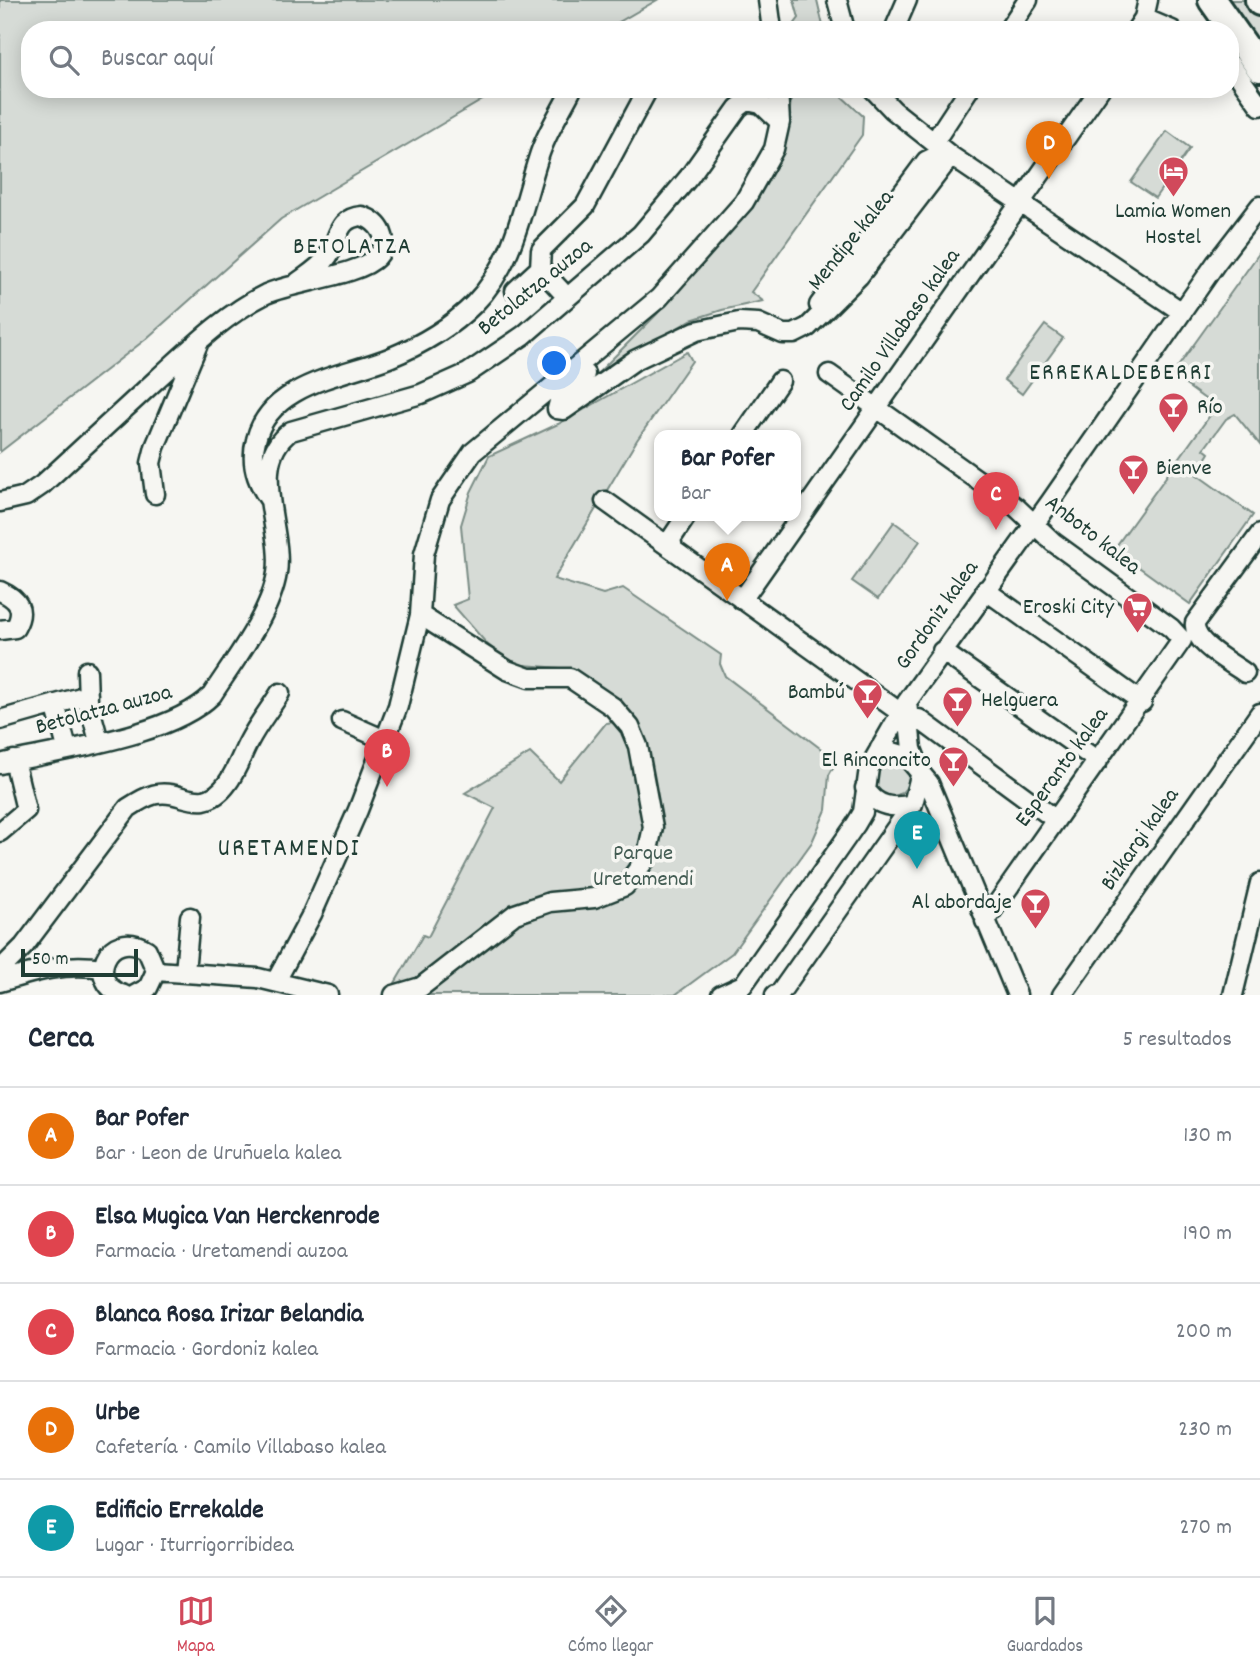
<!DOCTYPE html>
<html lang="es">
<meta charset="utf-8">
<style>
body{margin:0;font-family:Dekko,sans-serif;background:#f2f2f3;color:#1f2937}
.scale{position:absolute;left:21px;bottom:18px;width:117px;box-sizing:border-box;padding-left:7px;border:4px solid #1f3d34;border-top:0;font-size:19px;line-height:24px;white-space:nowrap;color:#1f3d34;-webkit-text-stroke:5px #f6f6f2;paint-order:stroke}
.you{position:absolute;left:555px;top:364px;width:24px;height:24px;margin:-18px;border:5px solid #fff;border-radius:50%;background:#1a73e8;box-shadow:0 0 0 10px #1a73e833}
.badge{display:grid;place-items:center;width:46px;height:46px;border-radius:50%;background:#d1495b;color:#fff;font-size:23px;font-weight:700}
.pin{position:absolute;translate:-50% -58px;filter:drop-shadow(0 2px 4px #0008)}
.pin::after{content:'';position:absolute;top:37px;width:24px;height:21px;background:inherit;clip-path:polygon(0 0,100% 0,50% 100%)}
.popup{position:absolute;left:654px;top:430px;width:147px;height:91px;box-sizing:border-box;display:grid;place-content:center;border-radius:14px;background:#fff;filter:drop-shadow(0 2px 5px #0005);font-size:23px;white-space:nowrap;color:#747a83}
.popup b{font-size:26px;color:#1f2937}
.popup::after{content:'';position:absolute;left:50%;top:100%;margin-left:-14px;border:14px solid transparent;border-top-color:#fff}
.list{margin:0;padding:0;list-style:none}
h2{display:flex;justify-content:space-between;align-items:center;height:91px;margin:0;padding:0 28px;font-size:30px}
h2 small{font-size:23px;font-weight:400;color:#747a83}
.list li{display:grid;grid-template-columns:46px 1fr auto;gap:21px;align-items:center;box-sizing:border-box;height:98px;padding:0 28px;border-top:2px solid #e0e1e3}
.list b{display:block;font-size:26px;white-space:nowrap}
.list p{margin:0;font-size:23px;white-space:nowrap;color:#747a83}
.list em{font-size:23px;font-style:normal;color:#747a83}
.icon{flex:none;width:38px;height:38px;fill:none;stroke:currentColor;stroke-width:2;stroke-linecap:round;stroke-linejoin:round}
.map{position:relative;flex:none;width:1260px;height:995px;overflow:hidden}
.search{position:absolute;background:#fff;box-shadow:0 4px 18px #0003;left:21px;right:21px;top:21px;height:77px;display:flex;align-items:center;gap:18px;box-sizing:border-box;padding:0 24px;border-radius:28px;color:#747a83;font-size:26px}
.sheet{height:581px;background:#fff}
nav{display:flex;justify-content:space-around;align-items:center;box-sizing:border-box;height:98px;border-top:2px solid #e0e1e3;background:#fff;font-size:19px;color:#747a83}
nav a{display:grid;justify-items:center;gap:4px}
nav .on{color:#d1495b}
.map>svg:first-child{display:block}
</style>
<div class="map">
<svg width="1260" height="995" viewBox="0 0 1260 995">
<rect width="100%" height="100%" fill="#f6f6f2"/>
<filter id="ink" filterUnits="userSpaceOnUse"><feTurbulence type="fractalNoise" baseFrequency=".0143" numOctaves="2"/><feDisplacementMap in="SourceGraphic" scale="14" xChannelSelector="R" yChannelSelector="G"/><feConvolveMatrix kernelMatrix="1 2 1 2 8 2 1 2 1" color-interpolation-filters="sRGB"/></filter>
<g filter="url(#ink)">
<!-- green -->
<path fill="#d6dbd6" stroke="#7a8c85" stroke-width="2" d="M0,0h657l-52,30h-575v59h471l-220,130 -135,120 -146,113z
M794,0h23l7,30h-34l9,-12z
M1210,0h46l4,5v63z
M792,89h46l1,5 24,22 -1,19 -111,157 12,9 -41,9 -31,10 -97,57 63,-63 98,-116 24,-37 8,-23z
M1167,131l23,17 -35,50 -24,-16z
M1260,252v193l-25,-31 -9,5 -22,30 5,4 -13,21 57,41 -63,89 -76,-55 102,-142 -44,-32z
M1045,325l18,13 -41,56 -18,-14z
M687,352l5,9 -55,79 -83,139 49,15 20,-6 98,67 -1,9 5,12 112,85 -8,14 -3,35 -14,32 -80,111 -57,42h-287l35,-60 5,2 67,-129 -30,-15 65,-40 29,28 47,-58 30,-3 -35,-32 -28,-19 -62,-5 -24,-20 -34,-39 15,-6 -7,-74 10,-33 18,-36 69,-32z
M894,522l26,19 -42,58 -26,-18z
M892,758l17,10c1,17 -3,28 -22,29l-9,-5 -3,-14 10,-18z"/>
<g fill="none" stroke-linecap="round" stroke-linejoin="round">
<defs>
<path id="minor" d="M768,0l4,30
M837,0l8,30
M1144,18l28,12
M894,30l13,-30
M1008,30l20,-30
M1136,30l8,-12 4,-18
M1230,64l30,42
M873,89l20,21 58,46 231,156
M940,133l29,-44
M540,268l26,28
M515,291l25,-23 1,-18 44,-44 63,-117
M819,305l107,-144 19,-9
M585,374l-25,24 -3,11 7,1 71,-50 61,-29 43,-9 19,1 25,11h11l14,-7 51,-51 92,-120
M829,374l187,133 37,35 118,86 11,12 -197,281
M743,435l37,-54
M155,494l-4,-31 4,-16 43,-103
M269,499c-13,-18 -19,-37 -13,-59 14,-57 88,-64 133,-82 32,-13 61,-30 85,-54 40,-40 48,-96 65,-148 7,-23 22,-45 33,-67
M605,501l296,212
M0,502l26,-6 16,-11c38,-35 76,-70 114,-105 35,-32 68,-65 110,-86 26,-12 95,-19 111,-37 15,-17 3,-35 -15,-41 -26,2 -22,22 -34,40 -7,11 -19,18 -30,26
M673,549l-2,-10 16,-24
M985,590l157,112
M0,591c18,8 26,18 15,37l-15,2
M742,600l358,-511
M942,651l156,110
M87,671l1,30 11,40
M1245,673c-15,-11 -53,-30 -50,-50l65,-89
M55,704l12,44
M919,719l137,101
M0,720l88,-25
M342,721l43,19
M880,748l26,8 23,27 88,212
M0,764c59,-14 170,-27 212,-69 22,-34 59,-82 65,-122 7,-44 -31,-110 14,-142l130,-37 47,-21 56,-38 117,-101 48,-57 49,-69 9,-7 14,3 19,18
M865,788c11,19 28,21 48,16
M0,832l26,-22 -12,-50
M0,970l24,-24 104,-138c20,-13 31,-19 54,-11 7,2 14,4 22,3 25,-5 34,-38 44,-57 9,-18 22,-34 32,-50
M156,971l102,7 70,17
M185,972l5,-55
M276,981l36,-67 46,-104 40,-104 22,-91 4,-61 16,-54 33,-48 186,-154 85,-96 30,-53 6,-27 -2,-33
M0,982c36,-11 65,-20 103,-14
M124,995c-40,-11 -17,-70 23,-45l9,21 -8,17 -13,7
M394,995l27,-8 94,-73 35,-12 44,-4 31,-12 21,-27 7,-32 -15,-81 -8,-19 -17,-20 -43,-29h-41l-22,-8 -87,-55
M721,995l22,-10 113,-161 7,-12 6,-44 38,-66 144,-201 165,-238 44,-57
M775,995l5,-2 133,-189 8,-32 -9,-23 -5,-47
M1062,995l198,-282
M1233,995l27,-112"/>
<path id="highway" d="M1212,0l48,68
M1259,0l1,2"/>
</defs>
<!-- minor casing -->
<use href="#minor" stroke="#1f3d34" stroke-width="23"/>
<!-- highway casing -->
<use href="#highway" stroke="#1f3d34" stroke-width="32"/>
<!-- minor -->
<use href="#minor" stroke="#f6f6f2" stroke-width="18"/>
<!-- highway -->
<use href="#highway" stroke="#f6f6f2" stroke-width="26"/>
</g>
</g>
<!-- icons -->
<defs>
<symbol id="hotel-pin" viewBox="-11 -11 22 30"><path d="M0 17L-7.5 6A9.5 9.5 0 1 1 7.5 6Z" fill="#d1495b" stroke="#f6f6f2"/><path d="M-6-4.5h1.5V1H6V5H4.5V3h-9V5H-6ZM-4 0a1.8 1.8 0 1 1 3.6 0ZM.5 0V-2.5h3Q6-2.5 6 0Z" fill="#fff"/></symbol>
<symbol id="bar-pin" viewBox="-11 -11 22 30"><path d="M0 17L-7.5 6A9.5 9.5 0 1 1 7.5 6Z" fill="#d1495b" stroke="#f6f6f2"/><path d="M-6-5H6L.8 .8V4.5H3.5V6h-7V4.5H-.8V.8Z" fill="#fff"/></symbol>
<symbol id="supermarket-pin" viewBox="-11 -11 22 30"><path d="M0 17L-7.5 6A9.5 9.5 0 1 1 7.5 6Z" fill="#d1495b" stroke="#f6f6f2"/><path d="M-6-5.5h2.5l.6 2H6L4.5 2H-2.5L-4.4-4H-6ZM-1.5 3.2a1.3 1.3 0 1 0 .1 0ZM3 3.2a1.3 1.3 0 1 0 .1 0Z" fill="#fff"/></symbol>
</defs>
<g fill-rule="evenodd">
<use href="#hotel-pin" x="1156" y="154" width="35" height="47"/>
<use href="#bar-pin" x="1156" y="390" width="35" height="47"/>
<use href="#bar-pin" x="1116" y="452" width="35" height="47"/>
<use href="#supermarket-pin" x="1120" y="590" width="35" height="47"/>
<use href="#bar-pin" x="850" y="676" width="35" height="47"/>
<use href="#bar-pin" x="940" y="684" width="35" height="47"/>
<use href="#bar-pin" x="936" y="744" width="35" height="47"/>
<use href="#bar-pin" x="1018" y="886" width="35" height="47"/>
</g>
<g text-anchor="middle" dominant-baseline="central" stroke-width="7" stroke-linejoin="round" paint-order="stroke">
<!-- poi labels -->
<g font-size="23" fill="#1f3d34" stroke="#f6f6f2" text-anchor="end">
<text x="1173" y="212" text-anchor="middle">Lamia Women<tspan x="1173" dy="26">Hostel</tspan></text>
<text x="1197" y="408" text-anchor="start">Río</text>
<text x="1156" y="469" text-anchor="start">Bienve</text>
<text x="1114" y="608">Eroski City</text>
<text x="845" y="693">Bambú</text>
<text x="981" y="701" text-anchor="start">Helguera</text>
<text x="931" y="761">El Rinconcito</text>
<text x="1012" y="903">Al abordaje</text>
</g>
<!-- street labels -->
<g font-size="23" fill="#1f3d34" stroke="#f6f6f2">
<text transform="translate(852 241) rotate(-51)">Mendipe kalea</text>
<text transform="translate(536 288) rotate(-39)">Betolatza auzoa</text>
<text transform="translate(901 331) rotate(-55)">Camilo Villabaso kalea</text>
<text transform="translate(1092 536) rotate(38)">Anboto kalea</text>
<text transform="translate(938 616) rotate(-55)">Gordoniz kalea</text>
<text transform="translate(104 711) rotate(-15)">Betolatza auzoa</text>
<text transform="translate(1063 768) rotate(-54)">Esperanto kalea</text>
<text transform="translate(1141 840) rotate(-55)">Bizkargi kalea</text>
</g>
<!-- park labels -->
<g font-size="23" fill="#445d54" stroke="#f6f6f2">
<text x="643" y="854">Parque<tspan x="643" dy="26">Uretamendi</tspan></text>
</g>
<!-- neighbourhood labels -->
<g font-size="24" letter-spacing="2" fill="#1f3d34" stroke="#f6f6f2">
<text x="353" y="248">BETOLATZA</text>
<text x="1121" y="374">ERREKALDEBERRI</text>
</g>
<!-- quarter labels -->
<g font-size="26" letter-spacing="2" fill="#1f3d34" stroke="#f6f6f2">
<text x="289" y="849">URETAMENDI</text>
</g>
</g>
</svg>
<div class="scale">50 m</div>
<div class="you"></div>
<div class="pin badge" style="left:727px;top:601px;background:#e8710a">A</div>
<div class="popup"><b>Bar Pofer</b>Bar</div>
<div class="pin badge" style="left:387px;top:787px;background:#e0444e">B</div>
<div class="pin badge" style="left:996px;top:530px;background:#e0444e">C</div>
<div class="pin badge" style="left:1049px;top:179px;background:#e8710a">D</div>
<div class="pin badge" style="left:917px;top:869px;background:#0f9aa8">E</div>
<div class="search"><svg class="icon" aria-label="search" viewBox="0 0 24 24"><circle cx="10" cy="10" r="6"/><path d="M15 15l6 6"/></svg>Buscar aquí</div>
</div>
<section class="sheet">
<h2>Cerca<small>5 resultados</small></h2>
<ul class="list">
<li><span class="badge" style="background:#e8710a">A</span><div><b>Bar Pofer</b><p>Bar · Leon de Uruñuela kalea</p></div><em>130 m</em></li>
<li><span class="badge" style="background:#e0444e">B</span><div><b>Elsa Mugica Van Herckenrode</b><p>Farmacia · Uretamendi auzoa</p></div><em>190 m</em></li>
<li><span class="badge" style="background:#e0444e">C</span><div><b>Blanca Rosa Irizar Belandia</b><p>Farmacia · Gordoniz kalea</p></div><em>200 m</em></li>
<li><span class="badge" style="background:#e8710a">D</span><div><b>Urbe</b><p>Cafetería · Camilo Villabaso kalea</p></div><em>230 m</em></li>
<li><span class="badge" style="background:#0f9aa8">E</span><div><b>Edificio Errekalde</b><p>Lugar · Iturrigorribidea</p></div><em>270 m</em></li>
</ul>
</section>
<nav>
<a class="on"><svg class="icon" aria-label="map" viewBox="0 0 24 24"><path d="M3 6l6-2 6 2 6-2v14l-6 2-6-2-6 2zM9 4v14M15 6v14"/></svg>Mapa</a>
<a><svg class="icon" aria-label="directions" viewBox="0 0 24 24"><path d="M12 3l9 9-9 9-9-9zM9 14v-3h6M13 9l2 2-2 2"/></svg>Cómo llegar</a>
<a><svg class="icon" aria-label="saved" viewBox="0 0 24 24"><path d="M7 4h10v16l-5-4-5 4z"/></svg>Guardados</a>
</nav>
